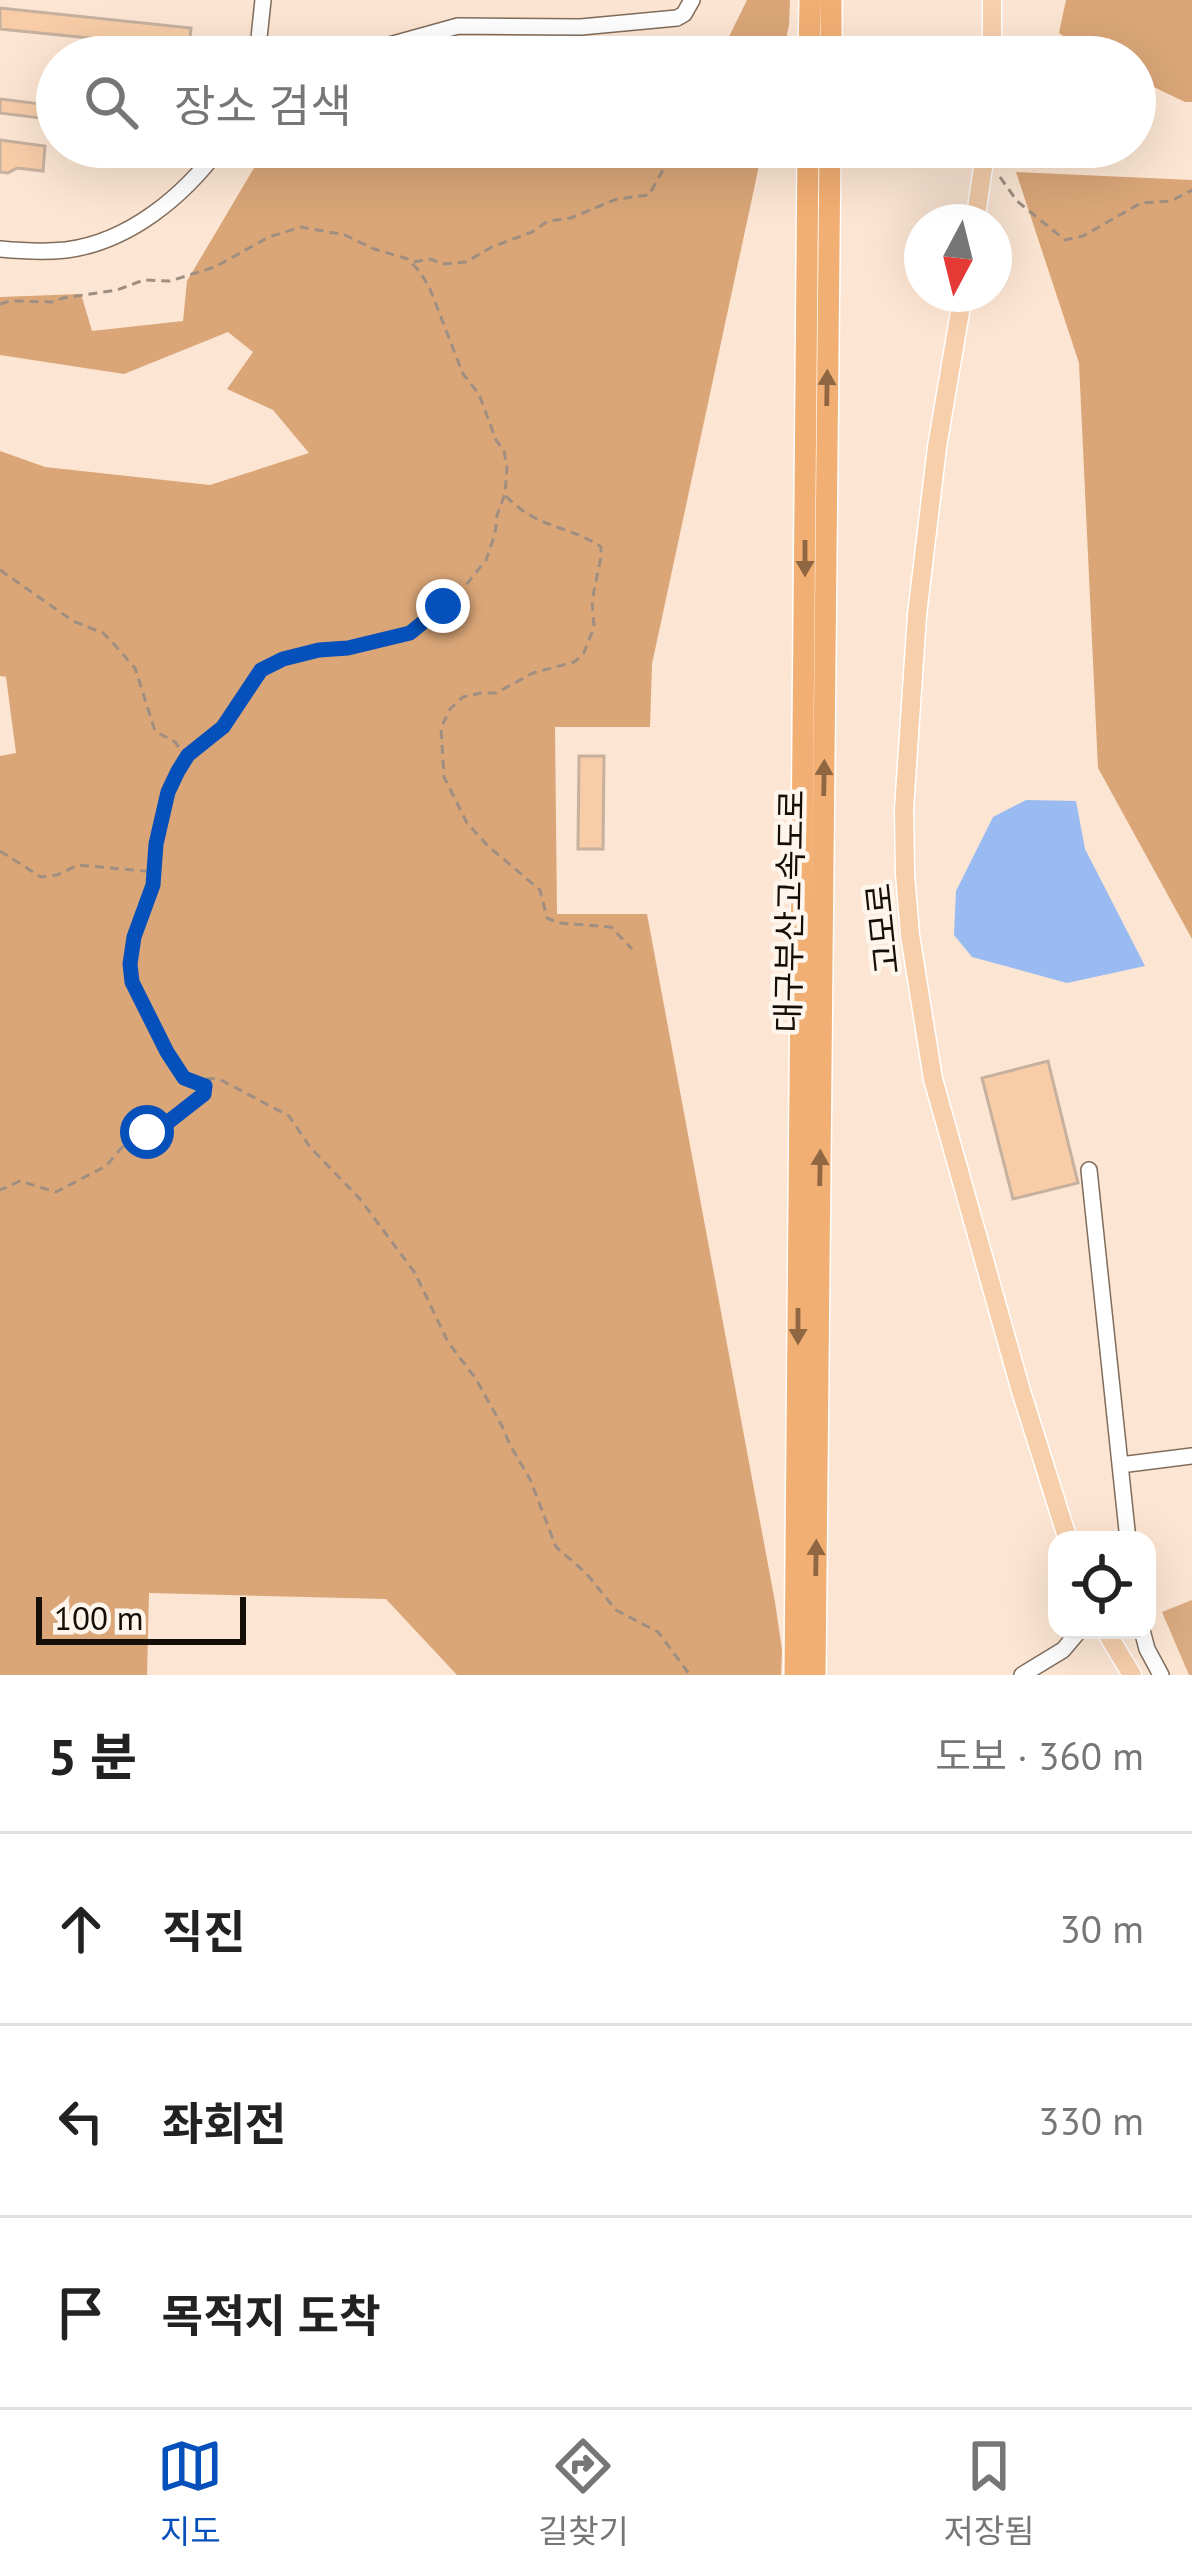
<!DOCTYPE html>
<html lang="ko">
<meta charset="utf-8">
<style>
body{margin:0;font-family:"PT Sans","Noto Sans KR",sans-serif;background:#f6f6f6;color:#222}
.controls{position:absolute;right:36px;bottom:36px;display:grid;overflow:hidden;border-radius:24px;box-shadow:0 12px 48px #0002}
.controls button{width:108px;height:108px;display:grid;place-items:center;padding:0;border:0;border-bottom:3px solid #e0e0e0;background:#fff;color:#222;font:60px sans-serif}
.compass{position:absolute;left:904px;top:204px;width:108px;height:108px;border-radius:50%;background:#fff;box-shadow:0 12px 48px #0002;rotate:187deg}
.scale{position:absolute;left:36px;bottom:30px;width:210px;box-sizing:border-box;padding-left:12px;border:6px solid #150e07;border-top:0;font-size:33px;line-height:42px;white-space:nowrap;color:#150e07;-webkit-text-stroke:9px #fef5ed;paint-order:stroke}
.stop{position:absolute;width:36px;height:36px;margin:-27px;border:9px solid #0550ba;border-radius:50%;background:#fff}
.stop.end{background:#0550ba;border-color:#fff;box-shadow:0 3px 12px #0008}
.list{margin:0;padding:0;list-style:none}
h2{display:flex;justify-content:space-between;align-items:center;height:156px;margin:0;padding:0 48px;font-size:51px}
h2 small{font-size:39px;font-weight:400;color:#767676}
.list li{display:grid;grid-template-columns:78px 1fr auto;gap:36px;align-items:center;box-sizing:border-box;height:192px;padding:0 48px;border-top:3px solid #e0e0e0}
.list b{display:block;font-size:45px;white-space:nowrap}
.list em{font-size:39px;font-style:normal;color:#767676}
.icon{flex:none;width:66px;height:66px;fill:none;stroke:currentColor;stroke-width:2;stroke-linecap:round;stroke-linejoin:round}
.map{position:relative;flex:none;width:1192px;height:1675px;overflow:hidden}
.search{position:absolute;background:#fff;box-shadow:0 12px 48px #0002;left:36px;right:36px;top:36px;height:132px;display:flex;align-items:center;gap:30px;box-sizing:border-box;padding:0 42px;border-radius:66px;color:#767676;font-size:45px}
.sheet{height:732px;background:#fff}
nav{display:flex;justify-content:space-around;align-items:center;box-sizing:border-box;height:168px;border-top:3px solid #e0e0e0;background:#fff;font-size:33px;color:#767676}
nav a{display:grid;justify-items:center;gap:6px}
nav .on{color:#0550ba}
.map>svg:first-child{display:block}
</style>
<div class="map">
<svg width="1192" height="1675" viewBox="0 0 1192 1675">
<rect width="100%" height="100%" fill="#fce5d2"/>
<!-- green -->
<path fill="#dbab81" d="M1192,1600v75h-3l-27,-63z"/>
<!-- forest -->
<path fill="#daa678" d="M747,0h43l-1,25 -7,32h-63z
M1066,0h126v102h-7l-50,-24v-21h-43l-33,-24z
M509,147h254l-111,517 -2,63h-95l2,187h90l128,688 7,48 -1,25h-324l-71,-76 -237,-6 -2,82h-147v-919l16,-3 -10,-76 -6,-1v-225l45,16 165,18 99,-32 -36,-43 -46,-21 26,-37 -25,-20 -104,42 -124,-19v-58l81,-3 11,37 91,-10 4,-40 67,-113z
M1016,172l176,8v759l-94,-171 -19,-405z"/>
<!-- water -->
<path fill="#99bbf1" d="M1026,800l50,1 9,48 60,117 -78,17 -95,-26 -18,-22 2,-44 37,-74z"/>
<!-- building -->
<path fill="#f7cca7" stroke="#c6b09e" stroke-width="3" d="M0,8l191,20 -2,20 -189,-19z
M0,99l57,7v14l-57,-7z
M0,140l45,6 -2,25 -26,-3 -9,5 -8,-1z
M579,756h25l-1,93h-25z
M1048,1061l30,122 -65,16 -31,-121z"/>
<g fill="none" stroke-linecap="round" stroke-linejoin="round">
<defs>
<path id="minor" d="M257,57l6,-57
M346,57l112,-31 123,1 96,-9 7,-4 8,-14
M0,249c21,2 46,3 66,1 63,-8 118,-54 154,-103
M1089,1170l39,370
M1120,1465l72,-9
M1142,1630l5,19 14,26
M1022,1675l41,-25 17,-20"/>
<path id="major" d="M992,0v57
M975,222l11,-75
M963,294l-26,153 -20,168 -13,194 1,65 5,61 23,144 88,312 47,149
M1105,1630l27,45"/>
<path id="highway" d="M809,57l1,-57
M831,57v-57
M795,1675l13,-1528
M815,1675l15,-1528"/>
</defs>
<!-- minor casing -->
<use href="#minor" stroke="#816d5c" stroke-width="18"/>
<!-- major casing -->
<use href="#major" stroke="#fff" stroke-width="21"/>
<!-- highway casing -->
<use href="#highway" stroke="#fff" stroke-width="24"/>
<!-- path -->
<path stroke="#a08f81" stroke-width="3" stroke-dasharray="9 6" stroke-linecap="butt" d="M528,40l1,17
M1000,177l17,24 48,39 18,-4 58,-33 30,-2 21,-11
M414,262l16,-3 13,5 23,-2 26,-15 40,-15 16,-11 23,-3 46,-19 32,-4 20,-36v-12
M0,304l10,-3 44,1 9,-4 54,-8 27,-10 26,1 45,-14 54,-30 32,-10 44,8 29,14 34,10 12,13 10,17 33,85 16,20 17,46 8,11 3,16 -2,27 -8,21 -2,19 -9,26 -20,25 -56,48 -62,15 -29,2 -36,9 -22,11 -38,57 -35,28 -20,37 -12,52 -3,41 -19,52 -4,27 2,18 35,69 17,27 21,8 -1,7 -36,30 -44,22 -18,21 -50,26 -36,-11 -20,9
M506,496c32,34 62,28 95,51v10l-9,44 2,26 -11,28 -9,7 -41,11 -37,20h-15l-18,4 -13,12 -9,19 3,49 23,46 21,23 52,44 7,28 12,5 52,4 21,22
M0,570l73,51 30,12 10,10 22,25 20,63 20,11 10,13
M0,851l41,26 16,-2 21,-10 77,7
M191,1078l28,1 70,37 21,31 50,52 55,74 33,69 28,37 26,47 8,19 20,34 26,68 30,26 30,37 42,22 32,43"/>
<!-- minor -->
<use href="#minor" stroke="#fff" stroke-width="15"/>
<!-- major -->
<use href="#major" stroke="#f7cfab" stroke-width="18"/>
<!-- highway -->
<use href="#highway" stroke="#f2af73" stroke-width="21"/>
</g>
<!-- one-way arrows -->
<defs><path id="oneway-solid" d="M-6-.8H1V-3.2L6.5 0L1 3.2V.8H-6Z" transform="scale(3)"/></defs>
<g fill="#8f6742">
<use href="#oneway-solid" transform="translate(827 388) rotate(-89)"/>
<use href="#oneway-solid" transform="translate(805 558) rotate(90)"/>
<use href="#oneway-solid" transform="translate(824 778) rotate(-89)"/>
<use href="#oneway-solid" transform="translate(820 1168) rotate(-89)"/>
<use href="#oneway-solid" transform="translate(798 1326) rotate(90)"/>
<use href="#oneway-solid" transform="translate(816 1558) rotate(-89)"/>
</g>
<g fill="none" stroke-linecap="round" stroke-linejoin="round">
<!-- route -->
<path stroke="#0550ba" stroke-width="15" d="M147,1132l20,-9 37,-29 1,-8 -21,-8 -17,-26 -35,-70 -2,-18 4,-27 19,-52 3,-41 12,-52 10,-21 10,-16 35,-28 38,-57 22,-11 36,-9 29,-2 62,-15 33,-27"/>
</g>
<g text-anchor="middle" dominant-baseline="central" stroke-width="9" stroke-linejoin="round" paint-order="stroke">
<!-- street labels -->
<g font-size="33" fill="#150e07" stroke="#fef5ed">
<text transform="translate(789 911) rotate(-89)">대구부산고속도로</text>
<text transform="translate(882 929) rotate(-96)">고모로</text>
</g>
</g>
</svg>
<div class="controls">
<button><svg class="icon" aria-label="locate" viewBox="0 0 24 24"><circle cx="12" cy="12" r="6"/><path d="M12 2v4M12 18v4M2 12h4M18 12h4"/></svg></button>
</div>
<svg class="compass" viewBox="-18 -18 36 36"><path d="M0-13l5 13h-10z" fill="#e53935"/><path d="M0 13l5-13h-10z" fill="#767676"/></svg>
<div class="scale">100 m</div>
<div class="stop" style="left:147px;top:1132px"></div>
<div class="stop end" style="left:443px;top:606px"></div>
<div class="search"><svg class="icon" aria-label="search" viewBox="0 0 24 24"><circle cx="10" cy="10" r="6"/><path d="M15 15l6 6"/></svg>장소 검색</div>
</div>
<section class="sheet">
<h2>5 분<small>도보 · 360 m</small></h2>
<ul class="list">
<li><svg class="icon" aria-label="ahead" viewBox="0 0 24 24"><path d="M12 20V5M6 11l6-6 6 6"/></svg><div><b>직진</b></div><em>30 m</em></li>
<li><svg class="icon" aria-label="left" viewBox="0 0 24 24"><path d="M17 20v-9H6M10 6l-5 5 5 5"/></svg><div><b>좌회전</b></div><em>330 m</em></li>
<li><svg class="icon" aria-label="arrive" viewBox="0 0 24 24"><path d="M6 21V4h12l-3 4 3 4H6"/></svg><div><b>목적지 도착</b></div></li>
</ul>
</section>
<nav>
<a class="on"><svg class="icon" aria-label="map" viewBox="0 0 24 24"><path d="M3 6l6-2 6 2 6-2v14l-6 2-6-2-6 2zM9 4v14M15 6v14"/></svg>지도</a>
<a><svg class="icon" aria-label="directions" viewBox="0 0 24 24"><path d="M12 3l9 9-9 9-9-9zM9 14v-3h6M13 9l2 2-2 2"/></svg>길찾기</a>
<a><svg class="icon" aria-label="saved" viewBox="0 0 24 24"><path d="M7 4h10v16l-5-4-5 4z"/></svg>저장됨</a>
</nav>
